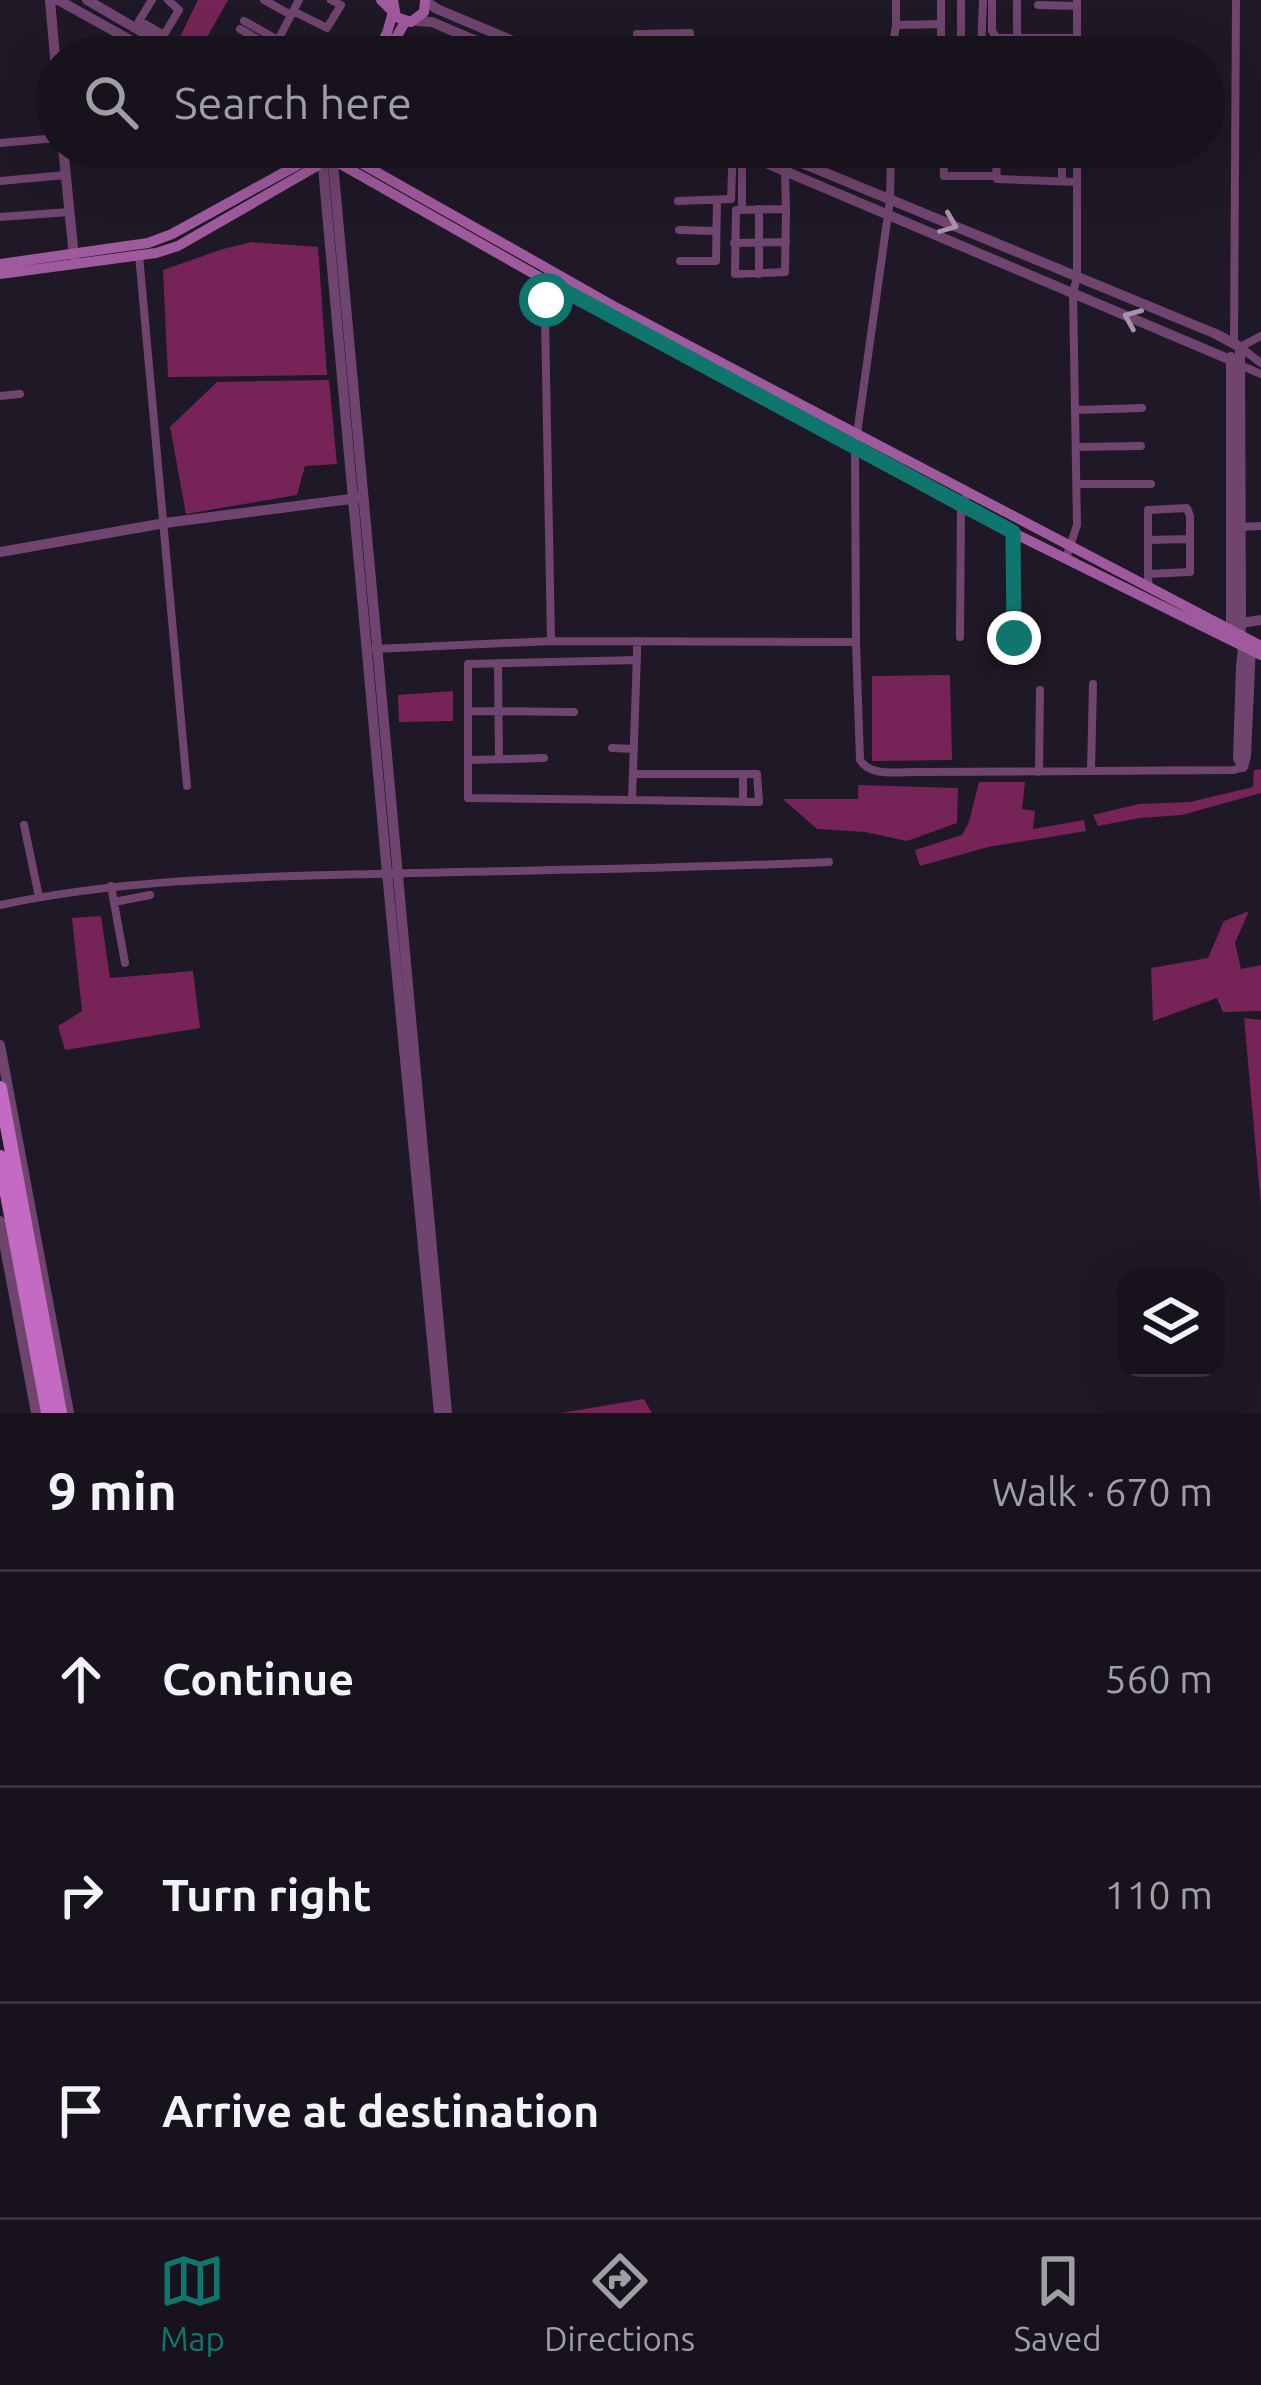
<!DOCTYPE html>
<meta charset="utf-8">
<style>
body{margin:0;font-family:Ubuntu,sans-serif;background:#242029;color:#f1f3f6}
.controls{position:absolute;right:36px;bottom:36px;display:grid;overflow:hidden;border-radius:24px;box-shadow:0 12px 48px #0002}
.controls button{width:108px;height:108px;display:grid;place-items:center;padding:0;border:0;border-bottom:3px solid #36323b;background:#17121c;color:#f1f3f6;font:60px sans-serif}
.stop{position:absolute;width:36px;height:36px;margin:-27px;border:9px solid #0f766e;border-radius:50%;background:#fff}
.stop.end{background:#0f766e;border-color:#fff;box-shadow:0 3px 12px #0008}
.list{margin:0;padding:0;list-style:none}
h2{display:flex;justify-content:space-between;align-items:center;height:156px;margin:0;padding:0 48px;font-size:51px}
h2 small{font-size:39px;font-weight:400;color:#9e9ea3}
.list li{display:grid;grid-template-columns:78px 1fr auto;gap:36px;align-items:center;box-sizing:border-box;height:216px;padding:0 48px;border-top:3px solid #36323b}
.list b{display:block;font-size:45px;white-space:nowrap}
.list em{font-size:39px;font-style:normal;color:#9e9ea3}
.icon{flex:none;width:66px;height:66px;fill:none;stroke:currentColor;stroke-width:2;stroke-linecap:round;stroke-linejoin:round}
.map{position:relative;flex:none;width:1261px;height:1413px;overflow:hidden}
.search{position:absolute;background:#17121c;box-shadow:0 12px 48px #0002;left:36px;right:36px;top:36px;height:132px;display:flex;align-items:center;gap:30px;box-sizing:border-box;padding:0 42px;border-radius:66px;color:#9e9ea3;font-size:45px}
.sheet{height:804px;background:#17121c}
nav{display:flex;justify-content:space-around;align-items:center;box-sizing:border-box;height:168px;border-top:3px solid #36323b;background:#17121c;font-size:33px;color:#9e9ea3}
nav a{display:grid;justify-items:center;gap:6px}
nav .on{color:#0f766e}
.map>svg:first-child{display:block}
</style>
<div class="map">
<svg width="1261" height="1413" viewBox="0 0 1261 1413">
<rect width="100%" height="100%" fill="#1f1826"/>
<!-- forest -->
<path fill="#762457" d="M198,0h30l-31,55 -20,-12z
M252,242l66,5 9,128 -159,2 -5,-107 60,-21z
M329,380l8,84 -32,2 -8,29 -111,19 -16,-87 47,-45z
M950,675l2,85 -80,1v-85z
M453,691v30l-54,1 -1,-27z
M1261,769v24l-79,22 -43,3 -41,8 -5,-11 46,-11 51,-2 63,-15 1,-17z
M979,782h46l-3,27 13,2 -2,18 51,-9 2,11 -98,16 -68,19 -5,-16 47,-15 7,-13z
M858,785l100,3 -1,35 -50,18 -42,-9 -48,-3 -34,-30h75z
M1249,911l-14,32 6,26 20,-4v46l-38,1 -6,-14 -64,23 -2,-53 57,-10 16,-37z
M101,916l9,62 83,-7 7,57 -135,22 -7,-24 24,-15 -10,-93z
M1244,1018l17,2v186z
M644,1399l8,14h-91z"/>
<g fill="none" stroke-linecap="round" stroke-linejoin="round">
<!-- minor -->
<path stroke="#6f446e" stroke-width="8" d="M264,0l27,15
M941,0v51
M961,0v51
M992,0v31l5,7h80
M1017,0v38
M1077,0v57
M1038,5l39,1
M293,11l34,17 14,-23 -10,-5
M139,21l13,-21
M140,21l22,13 3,-1 14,-23 -11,-10
M244,21l34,19
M896,25l45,-1
M240,29l33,19
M637,34l53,-1 2,24
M891,51h90l2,-51
M269,57l30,-57
M891,57l5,-32v-25
M0,143l57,-5
M891,147l-1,53 -35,248 1,194 4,118c11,18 41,11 60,12l314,-2 9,-3
M943,147l1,29h51
M961,147v12
M970,147v12
M995,147l2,32 80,3
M1062,147v34
M785,171l1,38
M0,181l66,-6
M678,201l53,-2 2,-52
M784,209l2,2 -1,61 -50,2 1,-64z
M742,210v-57
M0,217l69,-5
M679,230l37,1
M734,243l52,-1
M139,255l48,531
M680,261h36l1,-61
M759,274v-65
M550,283l-5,35 6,323
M1261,336l-21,11 21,16
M1234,343l2,-343
M1240,365l21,9
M0,396l20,-2
M1076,410l66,-2
M1076,447l65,-1
M1077,484h74
M1241,527l20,-1
M1013,532l1,105
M1148,540l42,-1
M1066,558l11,-33 -4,-232 4,-16v-130
M1148,574l42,-2v-56l-3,-8 -39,2v69l1,8
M960,637l1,-130 7,-15
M375,649l176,-8 305,1
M637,660l-169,4v134l164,2 5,-147v-12
M498,663l1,96
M469,711l105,1
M612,748l22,1
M468,760l76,-2
M1091,771l2,-87
M1039,772l1,-82
M632,800l127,2 -2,-28h-124
M743,802v-28
M24,825l15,72
M111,886l14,77
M114,902l36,-7
M0,905c123,-26 247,-28 372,-31 152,-4 305,-5 457,-12"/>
<!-- tertiary -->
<path stroke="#6f446e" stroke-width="10" d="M50,0l7,80
M58,0l103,57
M87,0l98,57
M425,1l12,8 114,48
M417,21l15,1 82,35
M63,147l11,110
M307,147l3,2
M728,147l512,217
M763,147l453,187 24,13 1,281 -2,15
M333,163l114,1250
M323,168l63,694 53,551
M1231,357v281
M0,552l165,-29 193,-25
M1241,623l20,-3
M1243,767l-5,-9 3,-92 3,-26
M1243,767l3,-11 5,-111
M0,1045l69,368
M0,1221l36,192"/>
<!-- secondary -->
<path stroke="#9f5a9d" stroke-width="10" d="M393,0l3,17 15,5 13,-10 1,-12
M374,57l13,-24 6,-21 -12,-12
M385,57l20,-35
M336,149l281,159 644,338
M335,161l215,122 411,224 300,148
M0,264l148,-21 24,-9 138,-76
M0,274l156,-21 22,-7 139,-80"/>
<!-- primary -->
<path stroke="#c46ac2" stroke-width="14" d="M0,1088l60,325
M0,1157l48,256"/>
</g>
<!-- one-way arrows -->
<defs><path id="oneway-chevron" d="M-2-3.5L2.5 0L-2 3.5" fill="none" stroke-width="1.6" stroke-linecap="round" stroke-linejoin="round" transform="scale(3)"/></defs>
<g stroke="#a991ab">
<use href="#oneway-chevron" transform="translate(949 224) rotate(22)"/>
<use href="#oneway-chevron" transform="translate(1132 318) rotate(-157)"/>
</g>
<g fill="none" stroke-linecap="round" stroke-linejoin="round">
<!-- route -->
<path stroke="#0f766e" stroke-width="15" d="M546,300l4,-17 463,249 1,106"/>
</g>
</svg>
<div class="controls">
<button><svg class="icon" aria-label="layers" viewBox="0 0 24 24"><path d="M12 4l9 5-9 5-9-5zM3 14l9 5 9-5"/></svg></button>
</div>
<div class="stop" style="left:546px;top:300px"></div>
<div class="stop end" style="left:1014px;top:638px"></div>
<div class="search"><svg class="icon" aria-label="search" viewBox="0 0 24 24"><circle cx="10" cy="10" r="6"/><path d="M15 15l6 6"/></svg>Search here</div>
</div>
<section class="sheet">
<h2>9 min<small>Walk · 670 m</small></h2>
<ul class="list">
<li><svg class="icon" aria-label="ahead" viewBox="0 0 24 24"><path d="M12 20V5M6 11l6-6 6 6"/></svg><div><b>Continue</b></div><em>560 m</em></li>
<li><svg class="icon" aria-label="right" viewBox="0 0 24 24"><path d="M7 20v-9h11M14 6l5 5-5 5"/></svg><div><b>Turn right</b></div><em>110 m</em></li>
<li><svg class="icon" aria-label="arrive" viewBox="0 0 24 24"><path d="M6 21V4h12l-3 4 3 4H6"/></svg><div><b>Arrive at destination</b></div></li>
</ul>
</section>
<nav>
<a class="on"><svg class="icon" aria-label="map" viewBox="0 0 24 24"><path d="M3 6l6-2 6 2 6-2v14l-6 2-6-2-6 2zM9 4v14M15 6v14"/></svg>Map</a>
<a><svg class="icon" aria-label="directions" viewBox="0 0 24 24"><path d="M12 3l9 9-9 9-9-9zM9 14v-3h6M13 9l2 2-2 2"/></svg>Directions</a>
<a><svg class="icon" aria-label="saved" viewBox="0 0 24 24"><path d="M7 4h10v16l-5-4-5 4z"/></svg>Saved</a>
</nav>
